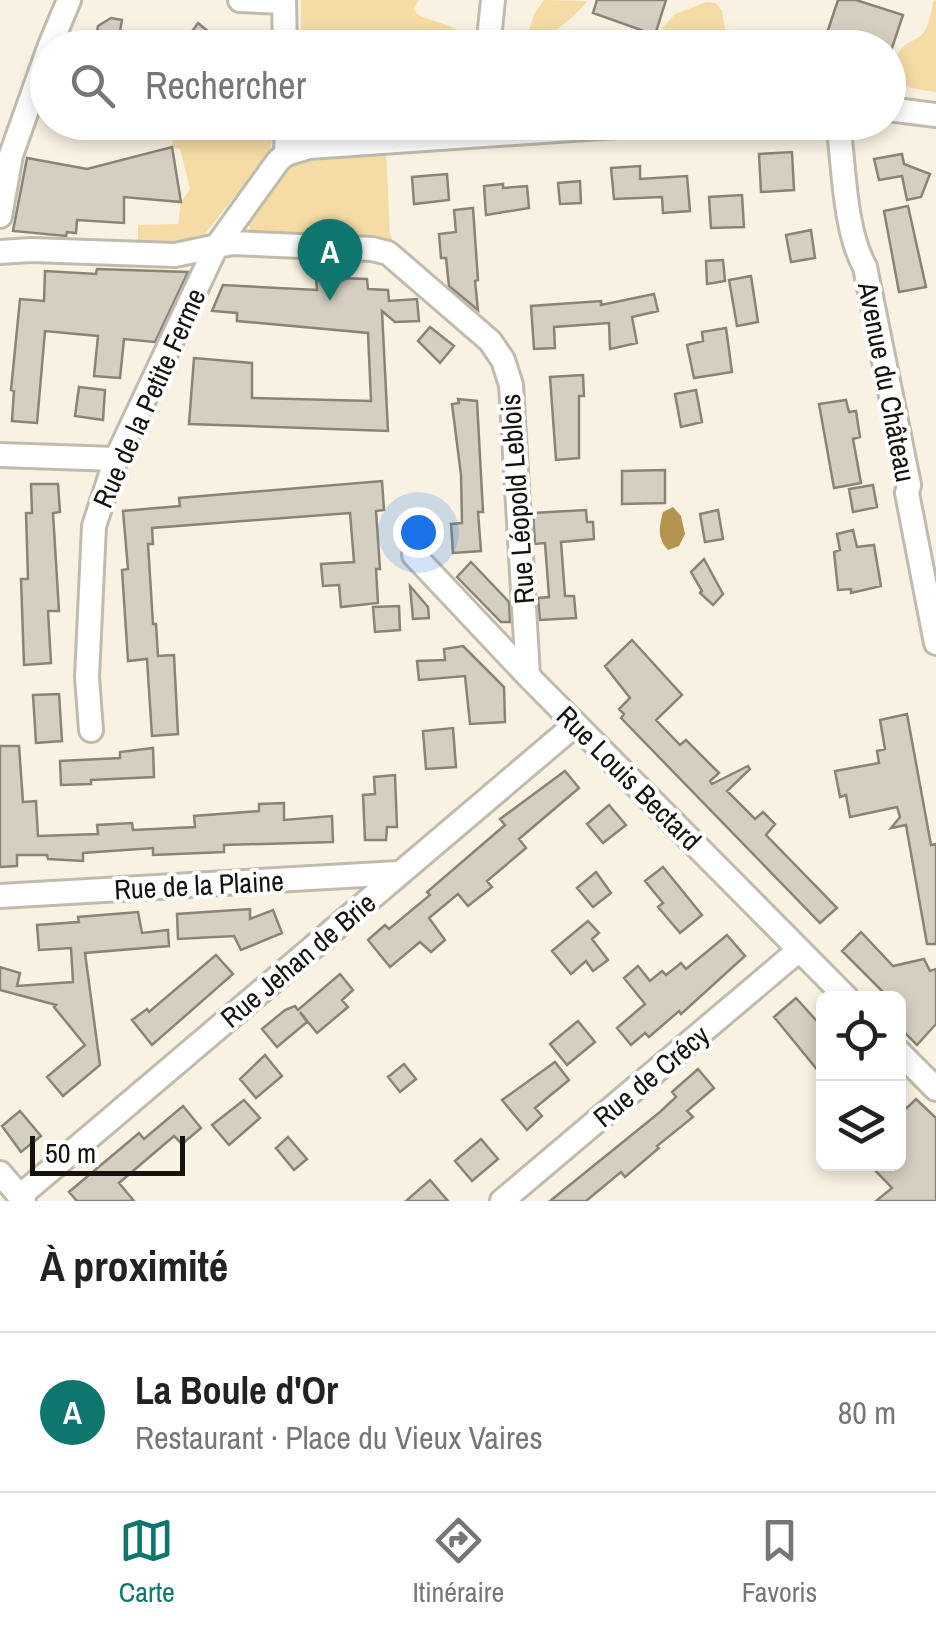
<!DOCTYPE html>
<html lang="fr">
<meta charset="utf-8">
<style>
body{margin:0;font-family:"Archivo Narrow",sans-serif;background:#f6f6f6;color:#222}
.controls{position:absolute;right:30px;bottom:30px;display:grid;overflow:hidden;border-radius:15px;box-shadow:0 5px 15px #0003}
.controls button{width:90px;height:90px;display:grid;place-items:center;padding:0;border:0;border-bottom:2px solid #e0e0e0;background:#fff;color:#222;font:50px sans-serif}
.scale{position:absolute;left:30px;bottom:25px;width:155px;box-sizing:border-box;padding-left:10px;border:5px solid #15130e;border-top:0;font-size:28px;line-height:35px;white-space:nowrap;color:#15130e;-webkit-text-stroke:8px #fff;paint-order:stroke}
.you{position:absolute;left:418px;top:532px;width:35px;height:35px;margin:-25px;border:8px solid #fff;border-radius:50%;background:#1a73e8;box-shadow:0 0 0 15px #1a73e833}
.badge{display:grid;place-items:center;width:65px;height:65px;border-radius:50%;background:#0f766e;color:#fff;font-size:32px;font-weight:700}
.pin{position:absolute;translate:-50% -82px;filter:drop-shadow(0 2px 5px #0008)}
.pin::after{content:'';position:absolute;top:52px;width:35px;height:30px;background:inherit;clip-path:polygon(0 0,100% 0,50% 100%)}
.list{margin:0;padding:0;list-style:none}
h2{display:flex;justify-content:space-between;align-items:center;height:130px;margin:0;padding:0 40px;font-size:42px}
h2 small{font-size:32px;font-weight:400;color:#767676}
.list li{display:grid;grid-template-columns:65px 1fr auto;gap:30px;align-items:center;box-sizing:border-box;height:160px;padding:0 40px;border-top:2px solid #e0e0e0}
.list b{display:block;font-size:38px;white-space:nowrap}
.list p{margin:0;font-size:32px;white-space:nowrap;color:#767676}
.list em{font-size:32px;font-style:normal;color:#767676}
.icon{flex:none;width:55px;height:55px;fill:none;stroke:currentColor;stroke-width:2;stroke-linecap:round;stroke-linejoin:round}
.map{position:relative;flex:none;width:936px;height:1201px;overflow:hidden}
.search{position:absolute;background:#fff;box-shadow:0 5px 15px #0003;left:30px;right:30px;top:30px;height:110px;display:flex;align-items:center;gap:25px;box-sizing:border-box;padding:0 35px;border-radius:55px;color:#767676;font-size:38px}
.sheet{height:290px;background:#fff}
nav{display:flex;justify-content:space-around;align-items:center;box-sizing:border-box;height:140px;border-top:2px solid #e0e0e0;background:#fff;font-size:28px;color:#767676}
nav a{display:grid;justify-items:center;gap:5px}
nav .on{color:#0f766e}
.map>svg:first-child{display:block}
</style>
<div class="map">
<svg width="936" height="1201" viewBox="0 0 936 1201">
<rect width="100%" height="100%" fill="#f9f2e3"/>
<!-- green -->
<path fill="#f5dca5" d="M301,0h118l-5,9 3,5c20,11 45,9 55,33h-171z
M544,0l43,1c-11,17 -32,26 -46,46h-32l18,-11 7,-22z
M936,0v92c-17,-3 -45,-3 -43,-25 1,-8 5,-16 11,-21 7,-6 14,-6 20,-14 6,-9 7,-20 9,-31z
M706,2l10,1 6,8 3,17 15,19h-94l29,-33z
M175,123h99l-4,29 -66,83 -16,9 -50,1v-20l40,-1 3,-22 9,-13 -10,-40 -8,-2z
M386,151l4,83 5,11 -142,-12 -7,-12 36,-47 17,-12z"/>
<!-- water -->
<path fill="#b3944d" d="M673,507l8,9 4,18 -6,12 -11,4c-11,-12 -9,-23 -5,-38z"/>
<!-- building -->
<path fill="#d5cfc1" stroke="#8a8477" stroke-width="2.5" d="M597,0h69l-11,35 -62,-22z
M838,0h18l47,15 -11,33h-70z
M111,18l11,2 -2,11 45,9v8h-71l4,-22z
M198,23l30,25h-48z
M172,147l9,55 -57,-5v26l-47,-3 -1,13 -9,-1 -1,4 -53,-5 14,-73 60,11z
M792,152l2,38 -33,2 -2,-38z
M902,154l2,10 26,10 -9,23 -14,3 -5,-24 -23,4 -5,-21z
M640,166v13l47,-3 3,35 -27,2 -1,-16 -48,2 -3,-31z
M447,174l2,26 -35,4 -2,-27z
M580,181l1,22 -21,1 -2,-21z
M503,184v4l24,-2 2,22 -43,7 -2,-29z
M742,195l2,32 -33,1 -2,-31z
M908,206l18,81 -27,5 -15,-81z
M473,208l5,72 -3,1 3,29 -29,-24 -3,-28h-5l-2,-24 17,-2 -2,-22z
M811,230l4,28 -24,4 -5,-27z
M723,260l2,21 -18,3 -1,-23z
M315,262l24,1v15l28,1 1,10 20,1 1,11 28,-2 2,22 -24,1 -13,-11 6,120 -199,-7 5,-66 58,5v35l119,3 -3,-68 -131,-12v-8l-25,-2 11,-26 94,5z
M97,269l91,3 -33,70 -31,-3 -4,39 -26,-2 4,-40 -53,-5 -8,92 -25,-2 2,-30 -3,-1 9,-91 24,2 1,-30 51,3z
M751,276l7,46 -21,4 -8,-46z
M654,294l4,17 -26,6 5,26 -27,6 -1,-26 -55,4 1,21 -21,1 -3,-43 70,-5v4z
M430,327l24,19 -14,17 -22,-22z
M726,328l6,44 -38,6 -7,-33 16,-4 -1,-9z
M583,375l1,21h-5v62l-23,2 -6,-83z
M79,387l26,3 -2,30 -28,-4z
M696,390l6,32 -21,5 -6,-33z
M458,399l19,2 6,111h-5l3,39 -28,2 -2,-29 11,-1 -1,-48 -9,-71 7,-1z
M846,400l3,12 7,-1 4,26 -7,2 8,44 -27,5 -15,-84z
M665,470v33l-43,1v-33z
M382,481l2,29 -8,1 4,58h-4l2,34 -37,4 -2,-22 -16,1 -2,-22 33,-2 -4,-49 -198,15 1,16h-5l5,80h3l2,32 16,-1 4,79 -26,2 -5,-77 -19,2 -6,-91 6,-1 -5,-58 57,-5 -1,-8z
M31,484h27l2,28 -7,1 6,98h-11l3,52 -27,2 -3,-86h7l-2,-66h6z
M873,485l4,22 -24,5 -4,-23z
M586,510l1,12h6l1,17 -33,3 4,54h9l2,22 -36,2 -2,-22 11,-1 -4,-54 -10,1 -2,-31z
M718,510l5,29 -18,3 -5,-28z
M853,530l4,17 17,-2 7,41 -30,7v-4l-13,1 -4,-38 6,-2 -3,-16z
M704,559l19,35 -10,11 -13,-12 2,-2 -11,-19z
M471,562l38,40 1,20h-9l-44,-45z
M410,586l18,21 1,11 -16,1z
M399,606l1,24 -25,2 -2,-25z
M632,640l50,55 -26,25 24,25 6,-5 33,33 -9,8 2,3 36,-18 2,3 -23,22 28,28 8,-7 12,12 -9,11 71,73 -17,15 -199,-205 3,-4 -5,-5 11,-11 -25,-32z
M463,646l41,41 1,35 -35,2 -5,-48 -46,4 -2,-19 28,-1 -1,-11z
M59,694l3,47 -26,2 -3,-48z
M907,714l24,131 5,-1v100h-9l-21,-119 -15,3 9,-11 -3,-10 -47,10 -4,-22 -6,2 -5,-26 44,-8 -2,-12 8,-2 -5,-29z
M453,728l3,39 -30,2 -3,-38z
M0,746h19l4,56 13,-1 2,35 60,-2 -1,-9 35,-2 1,7 62,-3 -1,-11 65,-5v-7l25,-1v17l48,-4 1,26 -109,3v7l-71,3v-7l-70,5v8l-35,-2 -1,-4h-30v11l-17,1z
M153,748l1,29 -63,3v4l-30,1 -1,-24 60,-3v-6z
M565,771l14,17 -60,51 7,9 -39,33 5,6 -24,19 -10,-12 -29,24 16,22 -14,12 -11,-10 -30,25 -22,-27 17,-15 4,4 41,-34 -3,-3 78,-67 -5,-6z
M395,775l2,52h-10l-1,13h-21l-2,-45 12,-1 -1,-17z
M609,805l17,20 -23,18 -16,-19z
M663,867l39,48 -22,18 -22,-26 5,-4 -18,-22z
M596,872l15,21 -18,14 -16,-19z
M250,909v10l23,-9 9,23 -41,17 -7,-14 -56,3 -1,-25z
M138,912l4,21 26,-3 1,16 -84,7 15,112 -37,31 -16,-19 38,-32 -31,-38 2,-2 -56,-15v-23l20,6 -3,13 56,-4 -2,-34 -32,2 -2,-25 42,-3 -1,-5z
M588,921l11,12 -7,6 16,21 -15,11 -7,-10 -15,13 -19,-23z
M861,932l32,34 31,-7 6,12 6,-2v55l-19,21 -19,-19v-28h-9l-47,-47z
M727,935l18,21 -64,58 -2,-3 -30,26 -4,-4 -14,12 -14,-17 28,-24 -21,-26 14,-12 12,15 12,-10 4,4 15,-12 5,6z
M216,955l17,19 -81,71 -20,-25 15,-11 2,3z
M340,974l13,16 -11,10 6,7 -31,26 -17,-21 7,10 -30,25 -15,-18 23,-19 10,-4 3,4z
M796,998l28,31v49l-50,-61z
M578,1021l17,21 -28,23 -17,-21z
M265,1055l17,21 -26,22 -16,-19z
M555,1062l14,18 -34,28 7,8 -15,14 -25,-30z
M404,1064l12,15 -16,13 -12,-15z
M698,1069l16,19 -27,23 6,6 -36,29 2,2 -34,29 -4,-5 -35,29h-36l110,-89 16,-15 -4,-5z
M898,1099l9,9 9,-9 20,19v83h-60l16,-13 -23,-24h29z
M244,1100l16,18 -31,27 -17,-20z
M183,1106l18,22 -19,16 -8,-8 -55,47 15,18h-57l-8,-9 70,-59 5,6z
M20,1111l21,25 -20,16 -19,-26z
M288,1137l19,22 -13,11 -18,-22z
M481,1139l17,20 -26,22 -17,-20z
M430,1180l18,21h-42z"/>
<g fill="none" stroke-linecap="round" stroke-linejoin="round">
<defs>
<path id="minor" d="M240,0l44,2
M284,0l1,48
M49,48l20,-48
M488,48l5,-48
M888,109l48,6
M838,122c6,43 6,108 27,145l44,218 -2,8 29,150
M286,154l1,-32
M0,216l11,-61 37,-104
M0,252l31,-2 144,5 57,-12 140,6 16,4 102,88 13,19 8,25 17,291
M0,455l116,4
M414,555l114,121 319,322
M91,730l-4,-53 7,-151 22,-67 100,-212 62,-86 8,-7 23,-7 366,-25
M0,896l398,-23
M898,1051l38,38
M0,1173l24,28
M20,1196l556,-472
M502,1201l297,-251"/>
</defs>
<!-- minor casing -->
<use href="#minor" stroke="#c1bbad" stroke-width="28"/>
<!-- minor -->
<use href="#minor" stroke="#fff" stroke-width="22"/>
</g>
<g text-anchor="middle" dominant-baseline="central" stroke-width="8" stroke-linejoin="round" paint-order="stroke">
<!-- street labels -->
<g font-size="28" fill="#15130e" stroke="#fff">
<text transform="translate(887 382) rotate(79)">Avenue du Château</text>
<text transform="translate(149 398) rotate(-66)">Rue de la Petite Ferme</text>
<text transform="translate(517 499) rotate(-94)">Rue Léopold Leblois</text>
<text transform="translate(629 778) rotate(45)">Rue Louis Bectard</text>
<text transform="translate(199 885) rotate(-3)">Rue de la Plaine</text>
<text transform="translate(298 960) rotate(-40)">Rue Jehan de Brie</text>
<text transform="translate(651 1076) rotate(-40)">Rue de Crécy</text>
</g>
</g>
</svg>
<div class="controls">
<button><svg class="icon" aria-label="locate" viewBox="0 0 24 24"><circle cx="12" cy="12" r="6"/><path d="M12 2v4M12 18v4M2 12h4M18 12h4"/></svg></button>
<button><svg class="icon" aria-label="layers" viewBox="0 0 24 24"><path d="M12 4l9 5-9 5-9-5zM3 14l9 5 9-5"/></svg></button>
</div>
<div class="scale">50 m</div>
<div class="you"></div>
<div class="pin badge" style="left:330px;top:301px">A</div>
<div class="search"><svg class="icon" aria-label="search" viewBox="0 0 24 24"><circle cx="10" cy="10" r="6"/><path d="M15 15l6 6"/></svg>Rechercher</div>
</div>
<section class="sheet">
<h2>À proximité<small></small></h2>
<ul class="list">
<li><span class="badge">A</span><div><b>La Boule d'Or</b><p>Restaurant · Place du Vieux Vaires</p></div><em>80 m</em></li>
</ul>
</section>
<nav>
<a class="on"><svg class="icon" aria-label="map" viewBox="0 0 24 24"><path d="M3 6l6-2 6 2 6-2v14l-6 2-6-2-6 2zM9 4v14M15 6v14"/></svg>Carte</a>
<a><svg class="icon" aria-label="directions" viewBox="0 0 24 24"><path d="M12 3l9 9-9 9-9-9zM9 14v-3h6M13 9l2 2-2 2"/></svg>Itinéraire</a>
<a><svg class="icon" aria-label="saved" viewBox="0 0 24 24"><path d="M7 4h10v16l-5-4-5 4z"/></svg>Favoris</a>
</nav>
